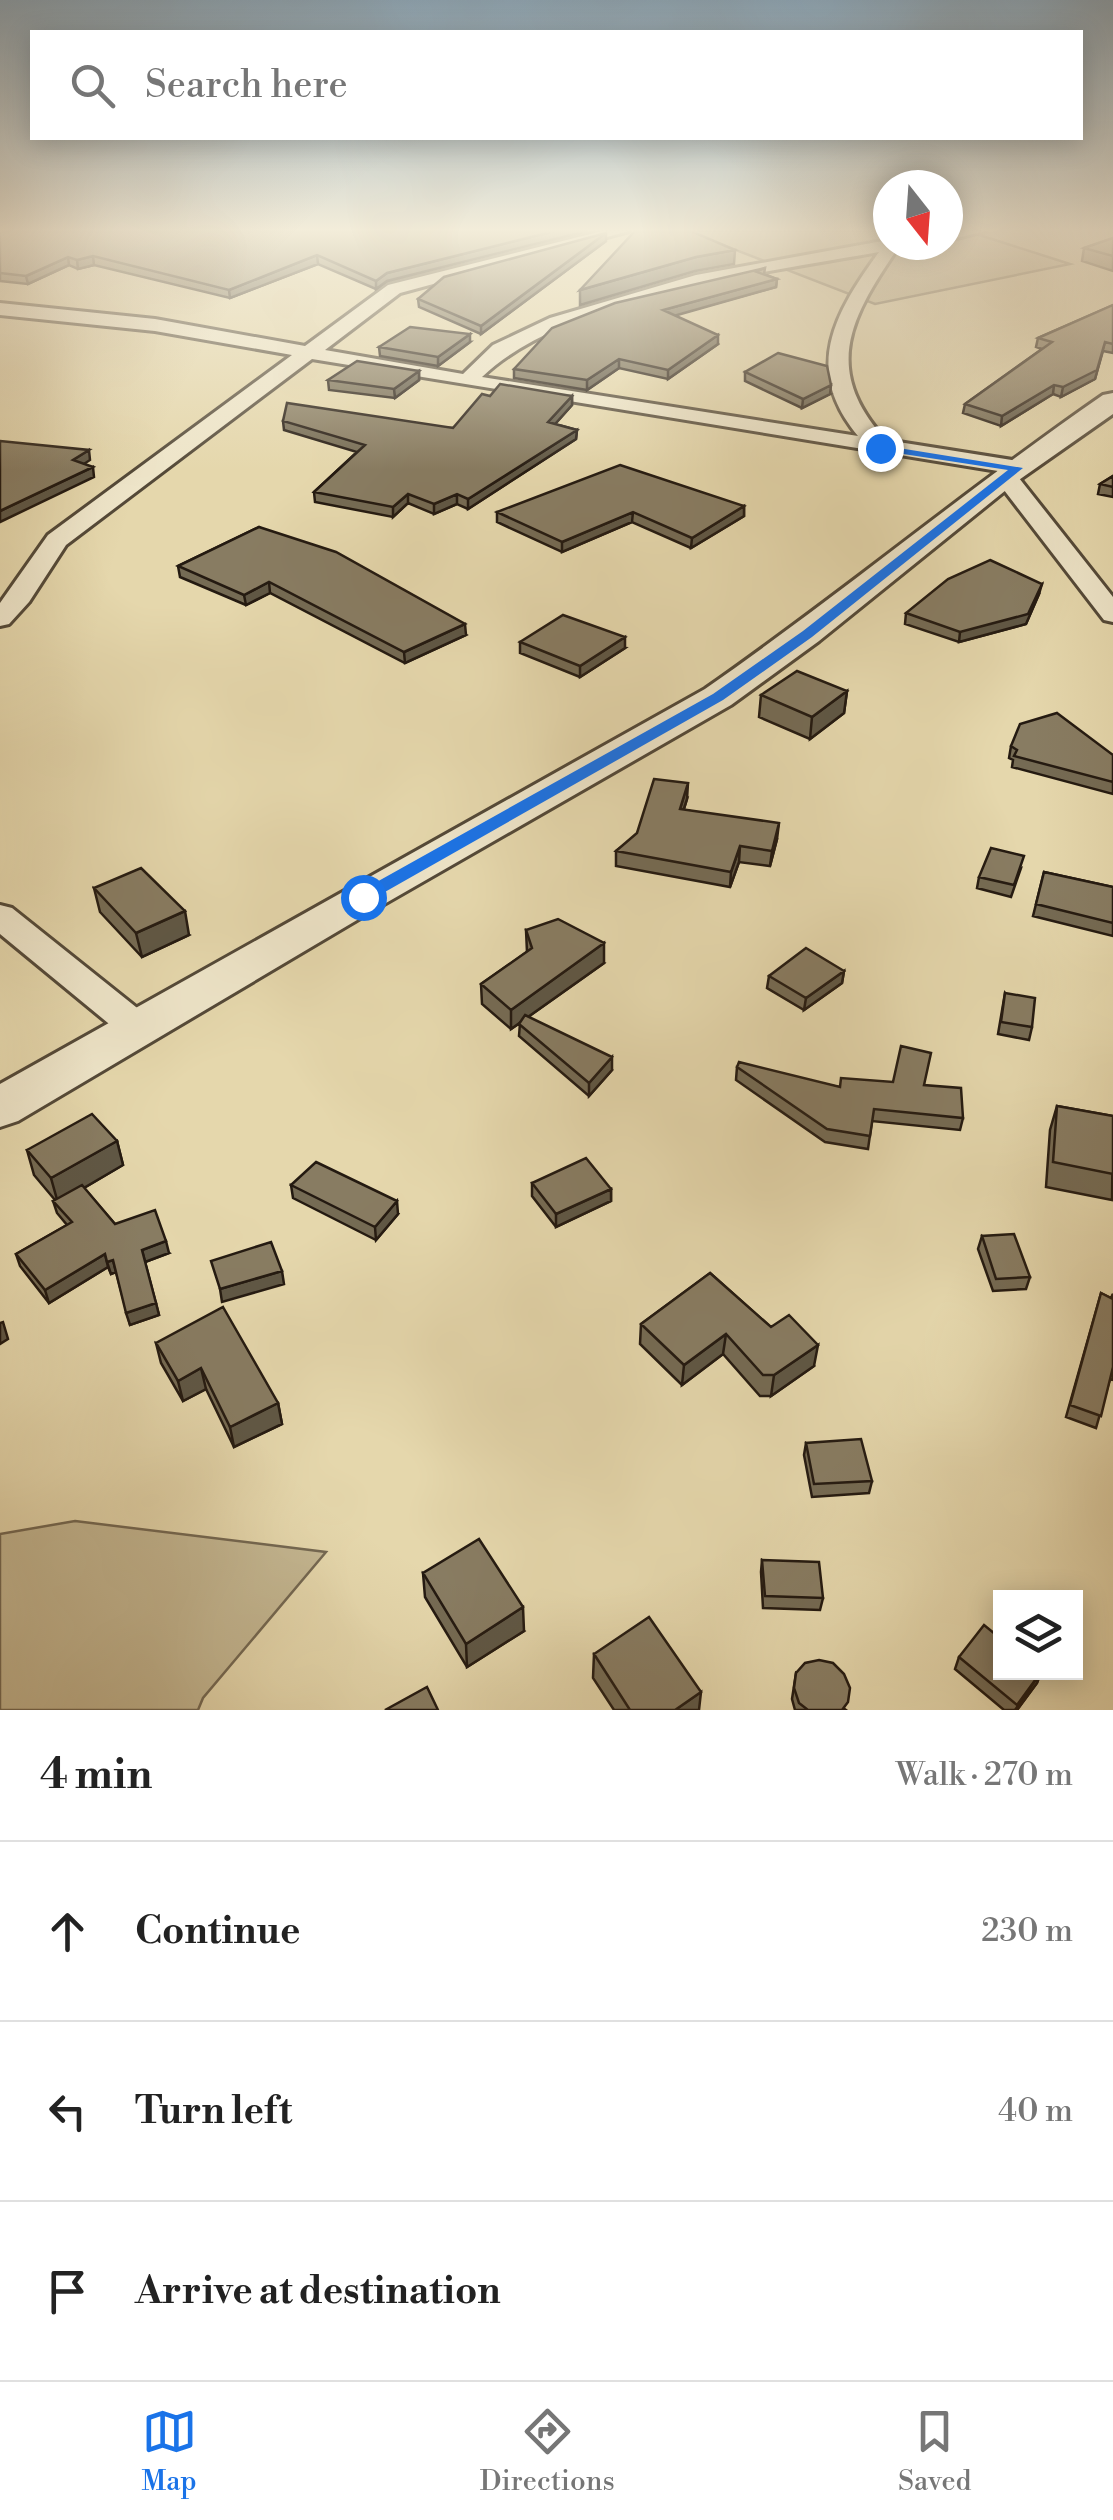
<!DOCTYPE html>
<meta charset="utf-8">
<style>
body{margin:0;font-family:"Libre Bodoni",serif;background:#f2f2f2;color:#222}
.controls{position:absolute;right:30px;bottom:30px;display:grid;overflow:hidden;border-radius:0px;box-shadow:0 5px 25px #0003}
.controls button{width:90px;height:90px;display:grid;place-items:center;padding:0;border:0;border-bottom:2px solid #e0e0e0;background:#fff;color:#222;font:50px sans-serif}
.compass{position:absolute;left:873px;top:170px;width:90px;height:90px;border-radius:50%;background:#fff;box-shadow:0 5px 25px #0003;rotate:163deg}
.stop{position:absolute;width:30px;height:30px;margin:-22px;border:8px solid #1a73e8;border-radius:50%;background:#fff}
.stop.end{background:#1a73e8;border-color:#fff;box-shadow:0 2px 10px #0008}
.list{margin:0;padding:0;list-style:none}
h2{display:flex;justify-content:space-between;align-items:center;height:130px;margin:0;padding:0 40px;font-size:42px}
h2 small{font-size:32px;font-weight:400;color:#767676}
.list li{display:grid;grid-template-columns:65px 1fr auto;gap:30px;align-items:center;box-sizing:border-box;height:180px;padding:0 40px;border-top:2px solid #e0e0e0}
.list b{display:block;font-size:38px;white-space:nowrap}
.list em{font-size:32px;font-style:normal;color:#767676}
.icon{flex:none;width:55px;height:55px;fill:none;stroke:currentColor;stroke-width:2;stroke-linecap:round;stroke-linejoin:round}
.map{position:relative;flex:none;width:1113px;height:1710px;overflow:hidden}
.search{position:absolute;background:#fff;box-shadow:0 5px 25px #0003;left:30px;right:30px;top:30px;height:110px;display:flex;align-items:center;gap:25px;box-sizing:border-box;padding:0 35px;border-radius:0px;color:#767676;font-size:38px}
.sheet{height:670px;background:#fff}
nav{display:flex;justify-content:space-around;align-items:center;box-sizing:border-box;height:140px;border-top:2px solid #e0e0e0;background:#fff;font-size:28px;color:#767676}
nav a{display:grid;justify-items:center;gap:5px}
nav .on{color:#1a73e8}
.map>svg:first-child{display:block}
</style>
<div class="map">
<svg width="1113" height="1710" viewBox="0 0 1113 1710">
<rect width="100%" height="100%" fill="#e5d7ac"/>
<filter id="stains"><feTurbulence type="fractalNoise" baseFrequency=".002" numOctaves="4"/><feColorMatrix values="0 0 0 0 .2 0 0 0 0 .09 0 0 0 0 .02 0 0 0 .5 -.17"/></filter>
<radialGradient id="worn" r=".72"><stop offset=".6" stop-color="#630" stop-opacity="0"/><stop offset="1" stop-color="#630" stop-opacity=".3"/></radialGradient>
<!-- green -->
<path fill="#c4b792" stroke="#746852" stroke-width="2.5" d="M687,231h201v14h60v-14h19l103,33 -195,40z
M75,1521l251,31 -123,146 -5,12h-198v-176z"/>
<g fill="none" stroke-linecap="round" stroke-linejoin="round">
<defs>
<path id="minor" d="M602,231h27l-229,62 -75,57 138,24 30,-29 57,-27 146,-43 192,-35v5h12c-48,70 -80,123 -14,195l139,22 3,5 -3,5 -10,1 98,124v25l-9,-2 -107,-139 -3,-5 4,-5 -686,-112 -246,186 -37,57 -20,22 -9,2v-23l48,-68 244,-180 -137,-24 -155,-16v-12l155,16 150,27 83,-61zM879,252c-44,61 -77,117 -21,184l-376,-59c81,-79 285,-105 397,-125z
M948,231h37l-37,9z
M0,905l12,3 139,111 5,9 -5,9 -13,4 -13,-4 -125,-103z"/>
<path id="tertiary" d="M1113,393v21l-97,68 -197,159 -88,64 -352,202 -361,214 -18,6v-43l705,-395c135,-94 262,-200 398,-294z"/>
</defs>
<!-- minor casing -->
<use href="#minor" stroke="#544938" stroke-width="6"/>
<!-- tertiary casing -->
<use href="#tertiary" stroke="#544938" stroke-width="6"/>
<!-- minor -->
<use href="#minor" fill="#eee5c9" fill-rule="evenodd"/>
<!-- tertiary -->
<use href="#tertiary" fill="#eee5c9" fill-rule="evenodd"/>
</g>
<!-- wall -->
<path fill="#756b54" stroke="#241a11" stroke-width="2.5" d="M0,231l453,33 -66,17 -11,8 -58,-25 -88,34 -136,-33 -16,4 -9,-4 -41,19 -28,-3z
M1113,238v33l-31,-10 2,-13z
M606,241l-125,93 -62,-27 -1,-8z
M765,268l-1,6 13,5 -1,8 -102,28 44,29 -50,35 -49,-11 -32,22 -73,-12v-9z
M1113,305v48l-10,-2 -8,28 -34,18 -8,-3 -52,32 -38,-13 2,-9 77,-55 -6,-2 2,-9z
M470,342l-32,24 -58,-10 -1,-9z
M419,371v9l-24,18 -66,-8 -1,-10z
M745,372l85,22 -28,14 -57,-27z
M490,396h82v9l-17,19 22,6 -1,9 -108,70 -11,-5 -23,10 -26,-11 -15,14 -78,-15 -1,-10 43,-40 -73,-22 -1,-9 170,7z
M1113,476v21l-15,-3 2,-10z
M744,506v10l-53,32 -59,-26 -70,30 -65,-30v-10z
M259,527l207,108 -61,28 -135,-70 -24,12 -66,-28 -2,-11z
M1039,594l-13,30 -67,18 -54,-18 1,-11z
M520,642l105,6 -45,29 -60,-24z
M847,691l-3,22 -34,26 -51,-22 2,-22z
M1011,746l102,9v39l-101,-27 1,-7 -4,-2z
M687,799l-3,10 93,30 -7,27 -31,-4 -9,25 -114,-21v-15z
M1021,868l-10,29 -34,-9 2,-11z
M1044,872l69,15v49l-80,-20z
M94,888l95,47 -47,22 -42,-45z
M526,930l78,33 -76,54 84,53 -23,26 -70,-60 1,-13 -9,6 -29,-25 -1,-20 46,-32z
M844,971l-2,12 -38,27 -37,-22 2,-12z
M1005,993l27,34 -3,13 -31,-6z
M737,1067l102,20 86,-2 38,33 -3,12 -88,-9 -4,28 -43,-7 -89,-62z
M1057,1106l56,10 -1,84 -66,-13 4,-57z
M117,1141l6,24 -39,23 31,36 54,29 -24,9 14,53 -29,10 -14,-53 -5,2 -3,-7 -59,36 -29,-37 -4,-12 51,-29 -10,-12 -4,-12 2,-1 -21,-25 -7,-25z
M532,1183l79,6v12l-55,26 -24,-31z
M291,1185l107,29 -22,26 -83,-42z
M982,1236l48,41 -4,12 -33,2 -15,-42z
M710,1273l104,93 -43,30h-11l-37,-42 -41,31 -42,-41 1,-20z
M1101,1293l10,5 2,-4v86l-3,-1 -14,49 -30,-11z
M156,1343l122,60 4,21 -48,23 -28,-58 -23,12 -22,-38z
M806,1443l66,38 -3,12 -57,4 -8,-42z
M762,1560l61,38 -3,12 -57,-2 -2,-36z
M423,1573l101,58 -57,36 -42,-70z
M594,1654l105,56h-85l-21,-32z
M959,1657l82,15 -4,11 -20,27h-13l-49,-41z
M796,1673l50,37h-51l-3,-11z"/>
<!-- shaded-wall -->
<path fill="#5f5745" stroke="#241a11" stroke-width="2.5" d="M555,231h32l-200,50 -11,8v-8l11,-8z
M606,233v8l-125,93v-8z
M735,250l-1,14 -39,7 -115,34v-15l116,-33z
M317,255l1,9 -88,34 -1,-8z
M93,256l1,9 -16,4 -1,-9z
M68,257l1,8 -41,19 -2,-8z
M777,279l-1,8 -113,32v-9z
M470,334v8l-32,24v-9z
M718,335v9l-50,35v-9z
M1105,342l-10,37 -34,18 2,-10z
M619,359v9l-32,22v-10z
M419,371v9l-24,18 -1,-9z
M831,385l-1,9 -28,14 1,-9z
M1054,385l-1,9 -52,32 1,-10z
M572,396v9l-24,27v-10z
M577,430l-1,9 -108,70v-10z
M89,450l1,10 -15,10 -2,-10z
M93,467l1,10 -94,45v-11z
M408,494v9l-15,14v-10z
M457,494v10l-23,10v-10z
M744,506v10l-53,32 1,-10z
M633,512l-1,10 -70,30v-10z
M269,582l1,11 -24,12 -2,-10z
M1042,584l-3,10 -13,30 -67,18 1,-10z
M465,624l1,11 -61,28 -1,-11z
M625,637v11l-45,29v-11z
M847,691l-3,22 -34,26 2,-22z
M688,783l-1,16 -8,25 1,-15z
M779,823l-2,16 -7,27 2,-15z
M740,846l-1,16 -9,25 1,-15z
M185,911l4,24 -47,22 -6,-24z
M604,943v20l-93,66v-19z
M844,971l-2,12 -38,27 2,-12z
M612,1057v13l-23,26v-13z
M117,1141l6,24 -65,38 -7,-25z
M611,1189v12l-55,26v-13z
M397,1201l1,13 -22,26 -1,-13z
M166,1241l3,12 -24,9 -3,-12z
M105,1254l3,13 -59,36 -4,-13z
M113,1260l3,12 -5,2 -4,-12z
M282,1271l2,13 -62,18 -2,-13z
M156,1303l3,12 -29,10 -4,-12z
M3,1322l5,17 -8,5v-21z
M726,1334l-3,20 -41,31 2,-20z
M818,1345l-4,21 -43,30 3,-21z
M201,1368l5,21 -23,12 -5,-20z
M278,1403l4,21 -48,23 -4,-20z
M523,1607l1,24 -57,36 -1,-23z
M1041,1672l-4,11 -20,27h-2z
M701,1692l-2,18h-24z"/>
<!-- building -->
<path fill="#887c62" stroke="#241a11" stroke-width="2.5" d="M0,231h555l-168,42 -11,8 -59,-26 -88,35 -136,-34 -16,4 -9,-3 -42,19 -26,-3z
M635,231h56l44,19 -39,7 -116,33z
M606,233l-125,93 -63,-27 26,-22z
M1113,238v18l-29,-8z
M765,268l-11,3 23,8 -114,31 55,25 -50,35 -49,-11 -32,21 -73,-11 38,-41 63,-25z
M1113,305v39l-8,-2 -8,28 -34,17 -9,-2 -52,31 -37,-12 87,-62 -14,-4z
M410,327l60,7 -32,23 -59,-10z
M778,353l49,13 4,19 -28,14 -58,-27z
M357,361l62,10 -25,18 -66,-9z
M500,384l72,12 -24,26 29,8 -109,69 -11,-5 -23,10 -26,-10 -15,13 -79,-15 51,-47 -82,-24 4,-18 166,25 29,-34 8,2z
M0,441l89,9 -16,10 20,7 -93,44z
M620,465l124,41 -52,32 -59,-26 -71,30 -65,-30z
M1113,476v11l-13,-3z
M259,527l77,25 129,72 -61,28 -135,-70 -25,13 -66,-29z
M990,560l52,24 -14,30 -68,18 -54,-19 42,-34z
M563,615l62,22 -45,29 -60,-24z
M797,671l50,20 -35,26 -51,-22z
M1057,713l56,42v27l-99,-26 3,-6 -6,-4 9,-22z
M654,779l34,4 -8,26 99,14 -7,28 -32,-5 -9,26 -115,-21 21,-18z
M991,848l33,8 -10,29 -35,-8z
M141,868l44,43 -49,22 -42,-45z
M1044,872l69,15v36l-77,-19z
M558,919l46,24 -93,67 -30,-26 51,-36 -6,-18z
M806,948l38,23 -38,27 -37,-22z
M1005,993l30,5 -3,29 -31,-5z
M525,1015l87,42 -23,26 -70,-59z
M901,1046l30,7 -7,32 37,3 2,30 -89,-9 -4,27 -43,-7 -90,-62 2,-5 101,25 1,-9 52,4z
M1057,1106l56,10v58l-60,-12z
M92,1114l25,27 -66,37 -24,-28z
M586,1158l25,31 -55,25 -24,-31z
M316,1162l81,39 -22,26 -84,-42z
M82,1185l33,39 40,-14 11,31 -24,9 14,53 -30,10 -13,-53 -6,2 -2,-8 -60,36 -29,-36 56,-32 -19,-21z
M1014,1234l16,43 -34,2 -14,-43z
M271,1242l11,29 -62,18 -9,-28z
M710,1273l61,54 18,-12 29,30 -44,30h-11l-37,-41 -42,31 -43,-41z
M1101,1293l10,5 2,-4v73l-12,49 -31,-11z
M223,1307l55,96 -48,24 -29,-59 -23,13 -22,-38z
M861,1439l11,42 -58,3 -8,-41z
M479,1539l44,68 -57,37 -43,-71z
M762,1560l57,2 4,36 -58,-2z
M649,1617l52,75 -26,18h-45l-36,-56z
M984,1625l16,13v34h41l-24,33 -58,-48z
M819,1660l14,3 11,11 6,14 -2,14 -6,8h-34l-9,-7 -5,-15 2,-15 9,-10z
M427,1687l11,23h-53z"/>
<!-- sky -->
<linearGradient id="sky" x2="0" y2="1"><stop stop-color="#8ca8bb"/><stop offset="0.49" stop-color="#f3edda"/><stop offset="1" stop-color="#f3edda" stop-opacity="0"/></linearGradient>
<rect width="1113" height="470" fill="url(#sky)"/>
<!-- route -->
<path fill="#1a73e8" d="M880,445l143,23 -211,169 -89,63 -354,201h-12v-8l356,-199 90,-63 205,-161 -131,-20z"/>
<rect width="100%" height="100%" filter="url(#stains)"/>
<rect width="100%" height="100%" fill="url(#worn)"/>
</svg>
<div class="controls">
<button><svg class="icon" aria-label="layers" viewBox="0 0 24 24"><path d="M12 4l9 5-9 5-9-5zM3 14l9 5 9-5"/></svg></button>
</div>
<svg class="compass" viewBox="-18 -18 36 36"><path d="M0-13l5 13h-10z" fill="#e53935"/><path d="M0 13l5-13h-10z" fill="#767676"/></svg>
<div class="stop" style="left:363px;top:897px"></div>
<div class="stop end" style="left:880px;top:448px"></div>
<div class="search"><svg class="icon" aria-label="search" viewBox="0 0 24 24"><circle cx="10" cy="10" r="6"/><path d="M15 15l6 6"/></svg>Search here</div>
</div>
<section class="sheet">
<h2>4 min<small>Walk · 270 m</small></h2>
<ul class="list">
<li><svg class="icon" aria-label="ahead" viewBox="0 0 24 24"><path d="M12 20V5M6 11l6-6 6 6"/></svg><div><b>Continue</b></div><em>230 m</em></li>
<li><svg class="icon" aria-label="left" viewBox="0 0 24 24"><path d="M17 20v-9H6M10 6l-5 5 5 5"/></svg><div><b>Turn left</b></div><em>40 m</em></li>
<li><svg class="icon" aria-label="arrive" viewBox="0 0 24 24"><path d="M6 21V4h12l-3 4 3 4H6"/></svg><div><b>Arrive at destination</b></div></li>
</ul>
</section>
<nav>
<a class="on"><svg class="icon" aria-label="map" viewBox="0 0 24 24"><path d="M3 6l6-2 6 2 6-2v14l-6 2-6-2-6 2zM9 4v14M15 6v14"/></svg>Map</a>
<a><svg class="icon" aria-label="directions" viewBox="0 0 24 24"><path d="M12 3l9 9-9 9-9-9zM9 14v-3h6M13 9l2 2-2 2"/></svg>Directions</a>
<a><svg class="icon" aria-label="saved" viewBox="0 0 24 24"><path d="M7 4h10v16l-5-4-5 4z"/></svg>Saved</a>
</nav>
